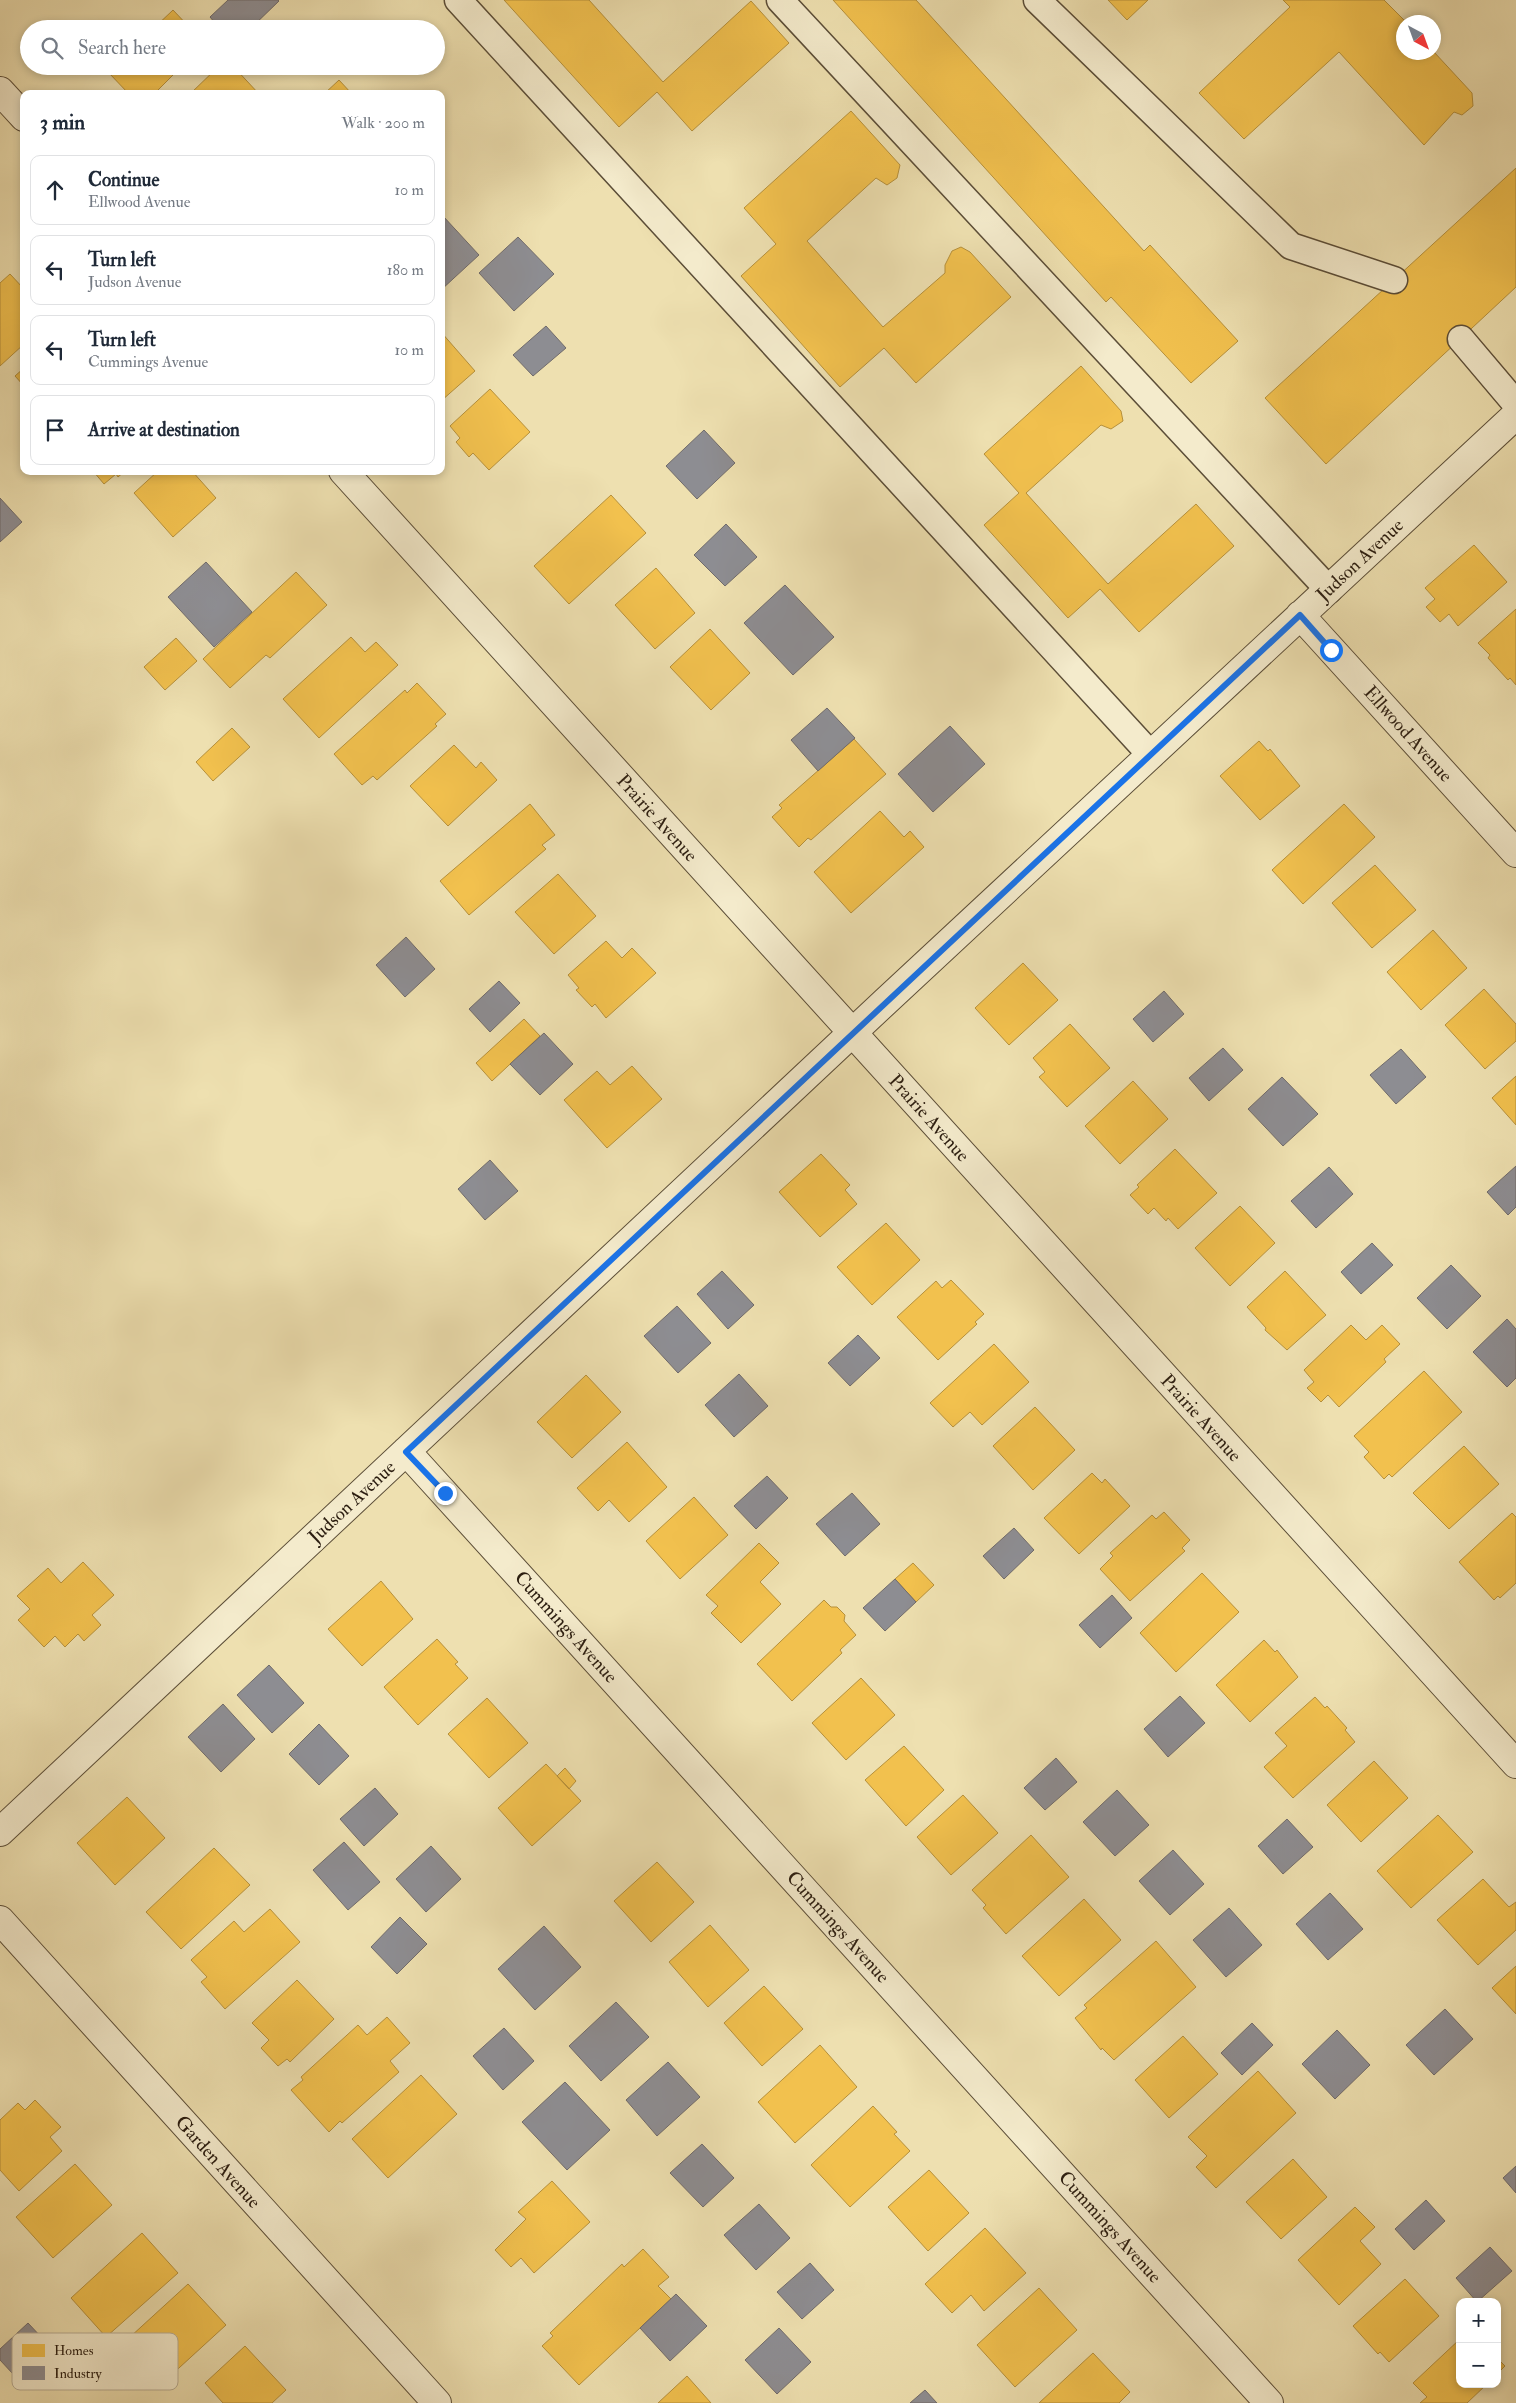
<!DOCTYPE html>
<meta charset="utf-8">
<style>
body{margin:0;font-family:"IM FELL Double Pica",serif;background:#f6f6f7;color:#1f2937}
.controls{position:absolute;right:15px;bottom:15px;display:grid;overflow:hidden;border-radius:10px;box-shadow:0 2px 8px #0003}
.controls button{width:45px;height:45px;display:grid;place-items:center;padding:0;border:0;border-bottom:1px solid #e0e1e3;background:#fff;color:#1f2937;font:25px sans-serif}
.compass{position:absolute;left:1396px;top:15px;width:45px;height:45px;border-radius:50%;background:#fff;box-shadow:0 2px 8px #0003;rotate:139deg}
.stop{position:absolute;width:15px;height:15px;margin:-11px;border:4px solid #1a73e8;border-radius:50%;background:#fff}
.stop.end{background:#1a73e8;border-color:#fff;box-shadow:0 1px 5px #0008}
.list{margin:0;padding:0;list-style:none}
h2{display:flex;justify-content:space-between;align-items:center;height:65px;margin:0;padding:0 20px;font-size:21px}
h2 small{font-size:16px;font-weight:400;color:#747a83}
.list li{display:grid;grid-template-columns:32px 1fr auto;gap:15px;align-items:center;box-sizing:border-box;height:70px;margin:0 10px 10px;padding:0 10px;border:1px solid #e0e1e3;border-radius:10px}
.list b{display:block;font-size:19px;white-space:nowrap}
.list p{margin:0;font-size:16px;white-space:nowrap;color:#747a83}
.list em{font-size:16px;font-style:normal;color:#747a83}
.icon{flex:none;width:28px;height:28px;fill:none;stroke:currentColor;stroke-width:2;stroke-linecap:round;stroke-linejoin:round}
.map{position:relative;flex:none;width:1516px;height:2403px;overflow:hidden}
.search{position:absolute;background:#fff;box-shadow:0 2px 8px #0003;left:20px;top:20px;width:425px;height:55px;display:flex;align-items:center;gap:12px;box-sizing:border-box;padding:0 18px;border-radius:28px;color:#747a83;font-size:19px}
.panel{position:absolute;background:#fff;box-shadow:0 2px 8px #0003;left:20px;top:90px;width:425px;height:385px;border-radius:10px}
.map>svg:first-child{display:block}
</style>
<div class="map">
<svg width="1516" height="2403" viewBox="0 0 1516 2403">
<rect width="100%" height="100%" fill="#eee0b0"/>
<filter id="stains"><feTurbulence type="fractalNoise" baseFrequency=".004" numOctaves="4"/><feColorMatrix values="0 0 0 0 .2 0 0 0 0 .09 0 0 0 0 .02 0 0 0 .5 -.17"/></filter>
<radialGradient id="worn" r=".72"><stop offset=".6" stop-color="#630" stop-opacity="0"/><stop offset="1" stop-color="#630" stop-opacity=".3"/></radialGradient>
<!-- homes -->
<path fill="#f2c14e" stroke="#b6903b" d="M504,0h85l74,82 88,-81 38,42 -97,88 -35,-39 -38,35z
M833,0h83l228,251 6,-6 88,96 -47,42 -80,-86 -5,5z
M1108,0h40l-21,20z
M1283,0h101l22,22h-2v30h30l38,41 1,13 -11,9 -8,-3 -30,33 -85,-93 -95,87 -45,-46 91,-86z
M173,10l18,19h-38z
M114,66h68l-28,28h-25l-21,-22z
M219,66h14l26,28h-69z
M339,80l13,14h-28z
M851,111l49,54 -3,13 -10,7 -11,-7 -69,63 76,86 62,-54v-8l7,-14 9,-4 9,5 41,45 -95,86 -32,-35 -44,39 -99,-111 35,-32 -32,-36z
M1516,168v119l-190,177 -61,-66z
M10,274l14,15v55l-24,22v-83z
M441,332l34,39 -34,30z
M1081,366l40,45 2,10 -12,8 -10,-4 -75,68 82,91 88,-80 38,42 -95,86 -39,-43 -32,29 -84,-93 35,-32 -35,-39z
M24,368v18l-9,-10z
M490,389l40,43 -41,38 -16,-17 -4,4 -13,-15 4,-4 -10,-12z
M93,471h32l-7,6 -2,-3 -12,10z
M158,471h34l24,27 -43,39 -39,-44z
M611,495l35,38 -77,71 -35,-38z
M1474,545l33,37 -49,44 -9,-12 -9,8 -14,-15 9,-8 -10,-11z
M656,568l39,45 -40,36 -40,-44z
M296,572l31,33 -57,53 -4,-3 -36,33 -27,-29z
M1516,609v76l-6,-7 -2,2 -20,-22 2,-3 -12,-12z
M710,629l40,44 -39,37 -41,-43z
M351,637l14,15 11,-10 22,23 -79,73 -36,-39z
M176,638l21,23 -32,29 -21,-23z
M417,683l29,31 -11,10 2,2 -60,54 -4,-4 -11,9 -28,-31 71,-64 2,3z
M232,728l18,19 -37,34 -17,-19z
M854,739l32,35 -75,66 -3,-2 -9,9 -27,-30 10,-9 -3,-3z
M1259,741l9,10 2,-2 30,37 -40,34 -40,-44z
M454,745l22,23 5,-6 16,18 -49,46 -38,-40z
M530,804l25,31 -13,10 4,4 -77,66 -29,-34z
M1344,804l31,33 -72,67 -31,-34z
M880,811l24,26 6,-6 14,16 -73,66 -37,-41z
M1375,865l41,45 -44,38 -40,-45z
M558,874l38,42 -42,38 -39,-42z
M1433,930l34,38 -46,42 -34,-38z
M606,941l16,17 10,-10 24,25 -50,45 -11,-14 -3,3 -16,-17 3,-2 -11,-13z
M1023,963l35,37 -49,45 -34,-37z
M1484,989l32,35v17l-31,28 -40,-44z
M524,1019l16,17 -48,45 -16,-18z
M1070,1024l40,44 -43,39 -28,-30 6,-5 -12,-14z
M632,1066l30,33 -55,49 -43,-48 33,-29 13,14z
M1516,1076v49l-24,-27z
M1133,1081l35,38 -48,45 -35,-38z
M1175,1149l42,44 -39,36 -10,-11 -2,3 -12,-13 -6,6 -18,-19 9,-8 -2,-2z
M821,1154l29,31 -5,5 12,14 -37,33 -41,-45z
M1240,1206l35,37 -45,43 -35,-38z
M886,1223l34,37 -48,45 -35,-38z
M1285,1271l41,44 -39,35 -22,-20 1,-2 -19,-21z
M951,1280l33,34 -9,8 2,2 -39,36 -41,-43 39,-36 6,7z
M1351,1325l15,15 16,-15 18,19 -16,15 2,3 -47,45 -11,-12 -7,7 -14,-14 7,-6 -10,-12z
M994,1344l35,38 -47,43 -12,-13 -17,15 -23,-24z
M1424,1371l38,41 -70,65 -3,-3 -5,5 -20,-22 5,-5 -15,-16z
M586,1375l35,37 -49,46 -35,-36z
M1035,1407l40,43 -42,40 -40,-44z
M627,1442l40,45 -38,35 -20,-22 -11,11 -21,-23z
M1464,1446l35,38 -50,45 -36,-36z
M1092,1473l10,10 3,-4 25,27 -51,48 -35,-36z
M694,1497l34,38 -48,44 -34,-38z
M1164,1512l26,28 -8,8 3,3 -55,50 -30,-32 13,-13 -3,-3 42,-38 4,4z
M1512,1513l4,4v66l-16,15 -2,-2 -4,4 -35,-38z
M759,1543l20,20 -19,19 21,22 -40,39 -30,-30 7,-7 -12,-11z
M83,1562l31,33 -22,20 9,10 -17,16 -6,-7 -13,13 -10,-11 -11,11 -26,-27 12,-11 -13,-13 31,-28 13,15z
M913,1563l21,22 -18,17 -21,-23z
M1202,1573l37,39 -63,60 -36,-39z
M381,1581l32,38 -51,47 -34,-37z
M824,1600l7,7h6l8,8 -1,6 12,14 -16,15 2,3 -50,48 -35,-37z
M437,1639l21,23 -3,2 13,14 -50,47 -34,-38z
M1264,1640l11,12 2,-2 21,27 -48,45 -34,-37z
M861,1678l34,37 -49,45 -34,-37z
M1315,1697l10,11 2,-2 20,22 -2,2 10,12 -62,56 -29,-31 23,-21 -12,-13z
M487,1698l41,45 -39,35 -41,-44z
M904,1746l40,44 -38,36 -41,-46z
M1374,1761l34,37 -47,44 -34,-37z
M546,1764l35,37 -49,45 -34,-38z
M565,1768l11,13 -7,8 -12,-13z
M963,1795l35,38 -47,42 -34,-38z
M127,1797l38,41 -50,47 -38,-42z
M1438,1815l35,37 -62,56 -34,-37z
M1031,1835l38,42 -63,57 -23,-26 3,-3 -14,-15z
M214,1848l36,37 -69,64 -35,-37z
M657,1862l37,40 -43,40 -37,-41z
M1483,1879l26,28 7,-5v28l-38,35 -41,-45z
M1084,1899l37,41 -62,56 -37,-40z
M270,1909l30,33 -75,67 -24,-27 6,-5 -16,-17 43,-39 10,11z
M710,1925l39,45 -41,37 -39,-45z
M1156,1941l40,46 -82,73 -12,-12 -1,2 -26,-32 12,-10 -3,-3z
M1516,1966v48l-24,-26z
M297,1980l37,39 -44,43 -3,-3 -9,7 -17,-18 8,-8 -17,-17z
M764,1986l39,43 -41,37 -38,-43z
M387,2017l23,26 -20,18 9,11 -57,51 -2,-2 -11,11 -38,-42 12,-10 -2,-3 57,-52 9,10z
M1183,2036l35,38 -49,44 -34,-38z
M820,2045l37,42 -62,56 -37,-41z
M1258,2071l38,42 -80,75 -20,-21 11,-11 -19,-19z
M421,2075l36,39 -69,64 -36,-39z
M35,2100l26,27 -11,10 12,14 -43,40 -19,-21v-50l18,-17 7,7z
M873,2106l24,26 -3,2 16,17 -60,56 -39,-42z
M1293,2159l34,38 -46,42 -35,-37z
M75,2164l37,41 -59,53 -37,-41z
M929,2170l40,43 -41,38 -40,-44z
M552,2181l38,41 -56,51 -13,-15 -10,9 -16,-17 31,-31 -8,-7z
M1355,2207l20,20 -15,14 21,23 -42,41 -41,-45z
M985,2228l41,45 -42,38 -13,-16 -19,18 -27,-29z
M142,2233l36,40 -72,64 -35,-39z
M643,2249l26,28 -11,9 13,13 -92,86 -37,-39 11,-10 -3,-3 72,-69 2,3z
M1405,2279l34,37 -50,46 -9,-10 -2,2 -25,-28z
M188,2284l38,41 -70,64 -38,-41z
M1039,2288l38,42 -62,57 -38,-42z
M1460,2339v45h27l-20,19h-47l7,-6 -14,-14z
M245,2346l41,44 -14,13h-49l-18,-20z
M1093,2353l37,39 -11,11h-80z
M1497,2358l8,8 -8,8z
M687,2376l24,27h-53z"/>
<!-- industry -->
<path fill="#8d8d92" stroke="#706b6b" d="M228,0h50l1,1 -29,28h-30l-10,-12z
M443,216l36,39 -38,35v-72z
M518,237l36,37 -40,37 -35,-38z
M546,326l20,22 -33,28 -20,-21z
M704,430l31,33 -38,36 -31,-33z
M0,498l22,24 -22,20z
M726,524l31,33 -32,29 -31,-31z
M206,562l46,50 -38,35 -46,-50z
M785,585l49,52 -41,38 -49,-52z
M827,708l28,30 -37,33 -27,-31z
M950,726l35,38 -52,48 -35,-38z
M406,937l29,32 -30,28 -29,-32z
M499,981l21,22 -30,29 -21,-23z
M1164,991l20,23 -31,28 -20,-23z
M544,1033l29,31 -33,31 -30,-31z
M1223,1048l20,22 -34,31 -20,-23z
M1401,1049l25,28 -30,27 -26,-29z
M1282,1077l36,37 -35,32 -35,-37z
M490,1160l28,31 -33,29 -27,-31z
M1516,1166v41l-8,8 -21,-23z
M1329,1167l24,27 -37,34 -25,-27z
M1372,1243l21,22 -32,29 -20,-22z
M1451,1265l30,31 -34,33 -30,-31z
M722,1271l32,34 -26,24 -31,-35z
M677,1306l34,37 -33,30 -34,-37z
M1507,1319l9,10v49l-9,9 -34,-35z
M858,1335l22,23 -30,28 -22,-23z
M739,1374l29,32 -34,31 -29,-32z
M767,1476l21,22 -32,31 -22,-23z
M852,1493l28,31 -35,32 -29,-32z
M1014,1528l20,22 -30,29 -21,-23z
M895,1579l21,23 -31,29 -22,-23z
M1112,1595l20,23 -32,30 -21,-23z
M269,1665l35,38 -32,30 -35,-38z
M1180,1696l25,27 -37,34 -24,-28z
M223,1704l32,35 -34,33 -33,-35z
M319,1724l30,32 -30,29 -30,-31z
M1056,1758l21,24 -32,28 -21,-22z
M375,1788l23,26 -34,32 -24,-27z
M1117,1790l32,35 -34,31 -32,-34z
M1287,1819l26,28 -30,27 -25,-28z
M344,1842l36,40 -32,28 -35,-40z
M431,1846l30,33 -35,33 -30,-33z
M1173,1850l31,34 -34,31 -31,-34z
M1330,1893l33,36 -35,31 -32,-36z
M1229,1908l33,37 -36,32 -33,-37z
M400,1917l27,27 -30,30 -26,-27z
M544,1926l37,41 -46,43 -37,-41z
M616,2002l33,35 -48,44 -32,-35z
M1445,2009l28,30 -39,36 -28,-30z
M1252,2023l21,22 -31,30 -21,-22z
M504,2028l30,33 -31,29 -30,-34z
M1337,2030l33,35 -35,34 -33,-35z
M668,2062l32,35 -43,39 -31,-36z
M565,2082l45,48 -43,40 -45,-48z
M702,2144l32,34 -31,29 -33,-34z
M1516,2166v27l-13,-15z
M1426,2200l19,21 -31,29 -19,-21z
M759,2204l31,34 -34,32 -32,-35z
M1490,2247l22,24 -35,31 -21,-24z
M810,2263l24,27 -32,29 -25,-27z
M676,2294l31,32 -37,35 -30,-33z
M28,2323l31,33 -33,32 -26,-28v-11z
M779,2328l32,34 -34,32 -32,-34z
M925,2390l12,13h-27z"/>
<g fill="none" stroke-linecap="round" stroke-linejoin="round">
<defs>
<path id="service" d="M458,0l693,755
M780,0l549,590
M1037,0l254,246 103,34
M1461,339l55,65"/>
<path id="minor" d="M0,91l24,26
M343,471l1173,1293
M1300,615l216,238
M406,1451l863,952
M0,1832l885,-830 631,-587
M0,1920l437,483"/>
</defs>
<!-- service casing -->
<use href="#service" stroke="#5c4e38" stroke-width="29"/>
<!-- minor casing -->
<use href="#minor" stroke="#5c4e38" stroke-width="30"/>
<!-- service -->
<use href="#service" stroke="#f4ebcc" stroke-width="26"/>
<!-- minor -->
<use href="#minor" stroke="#f4ebcc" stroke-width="28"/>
</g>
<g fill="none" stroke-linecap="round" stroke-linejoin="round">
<!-- route -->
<path stroke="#1a73e8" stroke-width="6" d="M445,1493l-39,-41 894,-837 31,35"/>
</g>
<g text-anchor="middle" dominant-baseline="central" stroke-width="5" stroke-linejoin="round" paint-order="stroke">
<!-- street labels -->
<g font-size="19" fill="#2b1d10" stroke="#f4ebcc">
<text transform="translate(1360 560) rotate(-43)">Judson Avenue</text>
<text transform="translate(1408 734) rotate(48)">Ellwood Avenue</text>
<text transform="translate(657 818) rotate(48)">Prairie Avenue</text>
<text transform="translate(929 1118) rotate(48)">Prairie Avenue</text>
<text transform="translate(1201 1418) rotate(48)">Prairie Avenue</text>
<text transform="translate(352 1502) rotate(-43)">Judson Avenue</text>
<text transform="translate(566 1627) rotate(48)">Cummings Avenue</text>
<text transform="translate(838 1927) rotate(48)">Cummings Avenue</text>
<text transform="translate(218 2162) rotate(48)">Garden Avenue</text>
<text transform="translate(1110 2227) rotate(48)">Cummings Avenue</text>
</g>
</g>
<!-- legend -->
<rect x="12" y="2333" width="166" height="57" rx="8" fill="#f4ebcc" stroke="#b8ad94" stroke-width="1"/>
<rect x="22" y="2344" width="23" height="13" fill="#f2c14e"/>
<rect x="22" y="2366" width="23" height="14" fill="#8d8d92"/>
<g font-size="14" fill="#2b1d10">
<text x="54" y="2355">Homes</text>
<text x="54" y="2378">Industry</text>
</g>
<rect width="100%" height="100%" filter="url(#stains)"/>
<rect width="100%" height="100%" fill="url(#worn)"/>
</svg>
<div class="controls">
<button>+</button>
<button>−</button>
</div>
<svg class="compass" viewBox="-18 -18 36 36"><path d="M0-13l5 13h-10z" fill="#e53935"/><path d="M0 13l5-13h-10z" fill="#747a83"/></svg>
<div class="stop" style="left:1331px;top:650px"></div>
<div class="stop end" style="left:445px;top:1493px"></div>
<div class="search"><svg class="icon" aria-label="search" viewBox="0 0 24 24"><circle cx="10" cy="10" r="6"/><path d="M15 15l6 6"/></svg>Search here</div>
<section class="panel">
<h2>3 min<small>Walk · 200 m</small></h2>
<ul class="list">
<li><svg class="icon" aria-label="ahead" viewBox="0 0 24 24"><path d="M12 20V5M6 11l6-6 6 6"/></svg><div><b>Continue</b><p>Ellwood Avenue</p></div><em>10 m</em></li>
<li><svg class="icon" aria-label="left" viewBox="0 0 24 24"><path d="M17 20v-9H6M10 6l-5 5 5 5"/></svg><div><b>Turn left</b><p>Judson Avenue</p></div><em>180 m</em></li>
<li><svg class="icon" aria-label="left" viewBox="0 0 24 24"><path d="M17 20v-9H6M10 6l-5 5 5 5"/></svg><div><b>Turn left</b><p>Cummings Avenue</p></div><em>10 m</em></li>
<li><svg class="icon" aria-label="arrive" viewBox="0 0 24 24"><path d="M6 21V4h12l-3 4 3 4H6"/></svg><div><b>Arrive at destination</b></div></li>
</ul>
</section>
</div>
